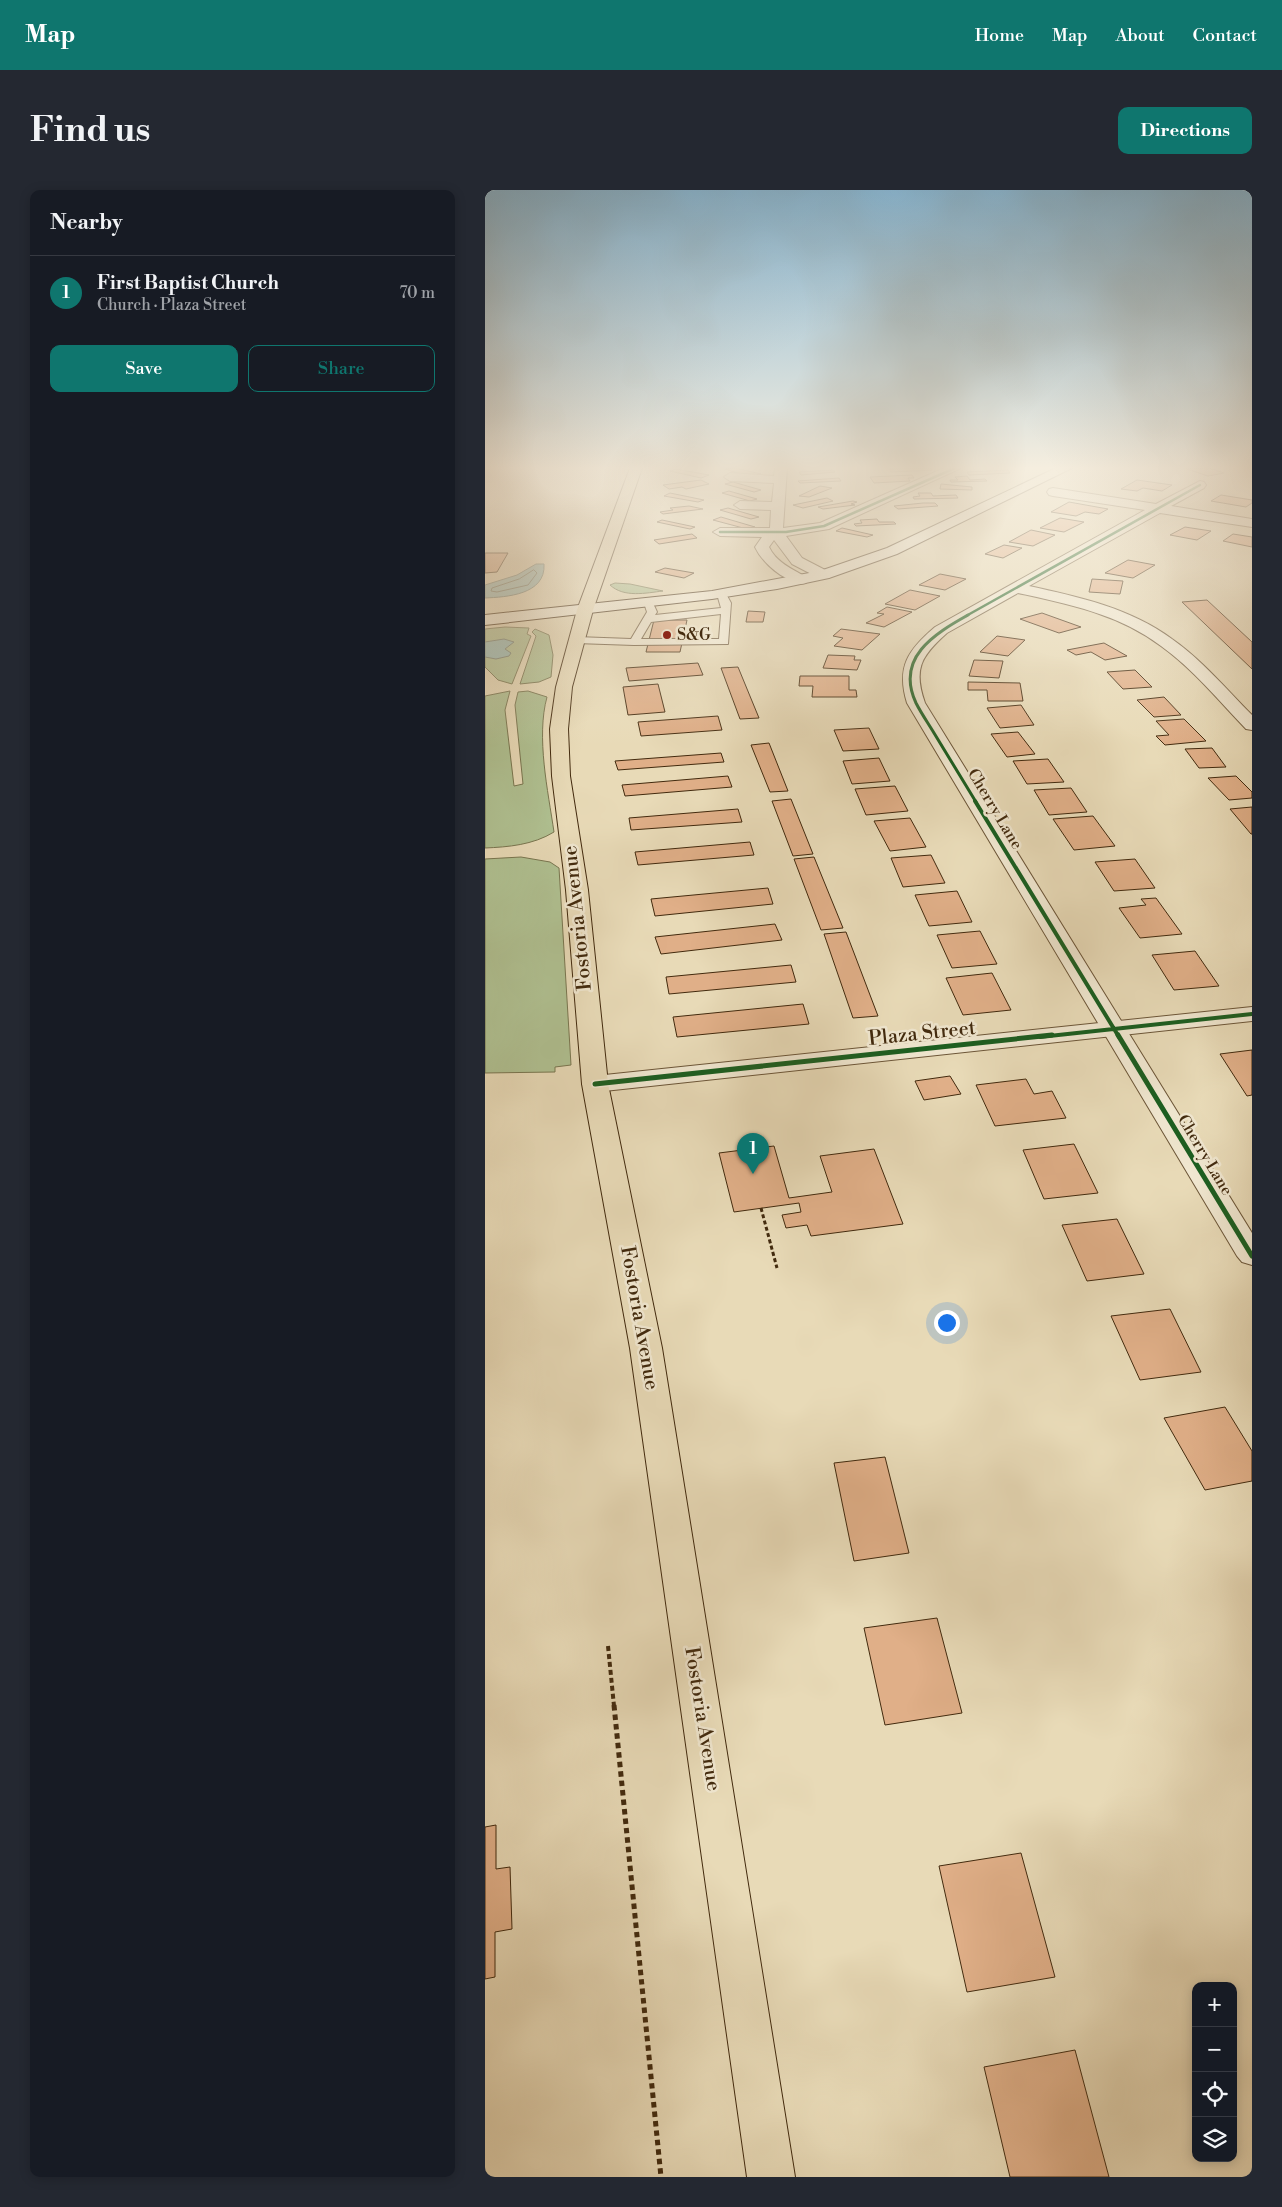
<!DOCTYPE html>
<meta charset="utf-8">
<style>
body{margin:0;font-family:"Libre Bodoni",serif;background:#242831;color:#f1f3f6}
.controls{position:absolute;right:15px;bottom:15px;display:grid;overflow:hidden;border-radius:10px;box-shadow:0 2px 12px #0003}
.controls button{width:45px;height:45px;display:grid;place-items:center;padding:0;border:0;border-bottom:1px solid #363941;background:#171b24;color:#f1f3f6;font:25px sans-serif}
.you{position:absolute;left:461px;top:1132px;width:18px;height:18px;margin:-12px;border:4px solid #fff;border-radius:50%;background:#1a73e8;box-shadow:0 0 0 8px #1a73e833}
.badge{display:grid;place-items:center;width:32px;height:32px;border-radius:50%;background:#0f766e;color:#fff;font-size:16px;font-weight:700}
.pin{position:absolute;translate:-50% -41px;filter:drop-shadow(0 1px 2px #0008)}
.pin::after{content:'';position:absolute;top:26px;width:18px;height:15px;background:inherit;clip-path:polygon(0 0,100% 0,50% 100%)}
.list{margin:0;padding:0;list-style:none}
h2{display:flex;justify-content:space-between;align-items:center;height:65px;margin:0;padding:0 20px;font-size:21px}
h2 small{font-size:16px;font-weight:400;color:#9ea1a6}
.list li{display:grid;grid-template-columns:32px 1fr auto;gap:15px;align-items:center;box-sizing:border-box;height:75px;padding:0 20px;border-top:1px solid #363941}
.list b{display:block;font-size:19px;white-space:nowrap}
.list p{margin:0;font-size:16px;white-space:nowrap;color:#9ea1a6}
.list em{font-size:16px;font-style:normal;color:#9ea1a6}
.actions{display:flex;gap:10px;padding:15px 20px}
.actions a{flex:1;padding:11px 0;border:1px solid #0f766e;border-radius:10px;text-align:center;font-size:18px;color:#0f766e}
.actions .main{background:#0f766e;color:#fff}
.icon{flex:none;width:28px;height:28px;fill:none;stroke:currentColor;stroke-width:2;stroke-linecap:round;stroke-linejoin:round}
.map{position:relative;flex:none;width:767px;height:1987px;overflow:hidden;border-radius:10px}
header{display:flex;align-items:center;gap:30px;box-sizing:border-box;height:70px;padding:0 25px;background:#0f766e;color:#fff}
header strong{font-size:24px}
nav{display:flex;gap:28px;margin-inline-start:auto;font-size:18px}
.intro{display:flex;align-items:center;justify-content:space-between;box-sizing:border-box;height:120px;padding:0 30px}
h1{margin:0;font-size:35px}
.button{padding:12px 22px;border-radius:10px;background:#0f766e;color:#fff;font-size:18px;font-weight:700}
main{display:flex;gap:30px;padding:0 30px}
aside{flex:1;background:#171b24;border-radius:10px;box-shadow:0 2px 12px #0003}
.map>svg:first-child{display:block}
</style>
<header>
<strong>Map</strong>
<nav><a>Home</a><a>Map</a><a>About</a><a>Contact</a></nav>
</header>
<div class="intro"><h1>Find us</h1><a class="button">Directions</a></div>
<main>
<aside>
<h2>Nearby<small></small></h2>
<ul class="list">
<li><span class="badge">1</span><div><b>First Baptist Church</b><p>Church · Plaza Street</p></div><em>70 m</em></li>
</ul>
<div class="actions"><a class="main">Save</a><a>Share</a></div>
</aside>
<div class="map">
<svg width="767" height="1987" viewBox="0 0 767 1987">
<rect width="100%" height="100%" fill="#e8dab7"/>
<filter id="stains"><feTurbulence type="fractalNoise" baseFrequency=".004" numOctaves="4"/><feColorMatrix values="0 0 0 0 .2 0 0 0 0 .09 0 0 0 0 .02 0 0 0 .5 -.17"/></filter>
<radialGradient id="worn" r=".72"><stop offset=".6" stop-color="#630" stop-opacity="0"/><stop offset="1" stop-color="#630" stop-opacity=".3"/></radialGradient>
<!-- green -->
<path fill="#b0c192" stroke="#797650" d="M130,393l15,1 33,7c-17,2 -39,7 -53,-6z
M20,437l24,1 -2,6 4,2 -19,48 -14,-4 -13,-13v-38z
M50,439l14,6 4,20 -2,22 -12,5 -19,2 16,-48 -4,-4z
M25,501l-5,19 9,76 9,-2 -8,-79 3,-13 10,-1 19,6c-11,40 1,94 7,135 -21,13 -46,15 -69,16v-152z
M36,667l29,5 9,6 12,197 -16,2v5l-70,1v-214z"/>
<!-- water -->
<path fill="#97bab3" stroke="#758071" d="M51,374h8c2,31 -38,33 -59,34v-13l32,-10z
M19,449l10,3 -9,7 6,4 -2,3 -13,3 -11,-2v-15z"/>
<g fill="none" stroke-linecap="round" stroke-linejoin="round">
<!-- shore -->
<path stroke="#6c7260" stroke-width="1" d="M49,380l3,3 -9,12 -31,7 -6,-1 1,-3 27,-9z"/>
</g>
<!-- building -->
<path fill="#e0af88" stroke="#422a0e" d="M250,278l26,6 -11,3 -25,-8z
M446,278l1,2 -41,2 -2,-3z
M699,278h25l15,5 -16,3z
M191,279l33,6 -8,3 -31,-7z
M348,280l2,2 -34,3 -2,-3z
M523,280l2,3 -41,2 -2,-3z
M427,285l2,3h-6l2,3 -36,2 -4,-6z
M482,286l3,4 15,-1 2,2 -36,1 -1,-2h8l-3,-3z
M354,288l2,3 -41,2 -2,-2z
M216,290l8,4 -23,5 -4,-2 -13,2 -6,-4z
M652,290l35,5 -10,6 -19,-3 -6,3 -16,-2z
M248,292l28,8 -7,2 -29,-8z
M456,294l31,3v3l-32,-1z
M335,296l12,2 -23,9 -10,-1z
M244,301l28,8 -7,2 -28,-8z
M185,303l34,7 -6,2 -34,-6z
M433,303h13l2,3 23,-1 2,3 -44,1 -1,-2 7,-1z
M736,305l31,5v3l-6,4 -35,-6z
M342,308l6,3 -30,7 -10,-3z
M368,311l4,1 -6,2 4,1 -32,4 -5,-2z
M584,312l39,7 -9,5 -14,-2 -9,4 -25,-4z
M438,313h12l3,3 -40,3 -4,-3z
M204,316l14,3 -40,5 -3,-2 13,-2 -3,-2z
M243,318l31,9 -8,2 -31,-9z
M236,327l34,10 -8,2 -34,-9z
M575,328l24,4 -20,10 -24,-4z
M392,329l2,3h15l2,2 -40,2 -2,-2 8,-1 -2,-3z
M177,330l33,7 -5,2 -33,-7z
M700,337l26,4 -14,9 -27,-5z
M357,338l31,7 -6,2 -31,-6z
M546,340l24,5 -22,11 -24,-4z
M207,344l5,4 -38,6 -5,-4z
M748,344l19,3v10l-29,-6z
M519,355l18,3 -19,10 -18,-4z
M0,363h23l-11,19 -12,1z
M643,370l27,5 -22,13 -28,-5z
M180,378l29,5 -10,5 -29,-6z
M455,384l26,5 -21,11 -26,-5z
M607,389l31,2 -3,13 -31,-2z
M425,400l30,6 -25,14 -30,-6z
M722,410l45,42v27l-70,-67z
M402,417l25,5 -28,15 -18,-4 18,-9 -7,-1z
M263,421l17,1 -2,10h-17z
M557,423l39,14 -22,6 -39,-14z
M169,430h33l-7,32h-34z
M356,439l39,5 -18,16 -28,-4 9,-8 -10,-2z
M200,442h18l-1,6h-19z
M512,446l28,4 -17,16 -28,-4z
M619,453l23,13 -22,4 -14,-8 -15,3 -9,-5z
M343,465l27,1 -1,4h7l-4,10 -34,-2z
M489,470l29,1 -4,17 -30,-2z
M213,473l5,12 -74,6 -3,-13z
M253,477l21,51 -19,1 -19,-51z
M650,480l17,17 -29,2 -16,-17z
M315,486h49v14h7l1,7h-45l1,-11h-14z
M483,492l52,1 3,18h-35l-1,-11h-19z
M173,494l7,28 -37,3 -5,-28z
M679,507l17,18 -27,2 -17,-17z
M536,515l13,20 -34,3 -13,-20z
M233,526l4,14 -81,6 -3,-14z
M699,529l22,22 -41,4 -9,-9 13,-1 -13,-14z
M384,538l10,21 -36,2 -9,-21z
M533,542l17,22 -28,3 -16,-23z
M284,553l19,48 -18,1 -19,-47z
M727,558l14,19 -27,1 -14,-19z
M236,563l3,9 -106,8 -3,-9z
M394,568l11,23 -38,3 -9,-23z
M563,569l16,23 -37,2 -14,-23z
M243,586l4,11 -107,9 -3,-11z
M751,586l16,16v6l-23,2 -21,-22z
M410,596l13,25 -42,4 -11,-26z
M586,598l16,24 -38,3 -15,-25z
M306,609l22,55 -20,2 -21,-55z
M767,617v27h-1l-21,-25z
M253,619l4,13 -111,8 -2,-12z
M608,626l22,30 -41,4 -21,-31z
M425,628l16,29 -36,4 -16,-30z
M265,652l4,13 -116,10 -3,-13z
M446,665l14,28 -42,4 -12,-29z
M329,667l29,71 -22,2 -27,-71z
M650,669l20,29 -41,3 -19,-29z
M283,698l5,16 -118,12 -4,-17z
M472,701l15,31 -43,4 -14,-31z
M671,708l26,36 -42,4 -21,-30 27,-3 -5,-6z
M290,734l7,16 -121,14 -6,-17z
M495,741l17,33 -45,4 -15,-33z
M361,742l32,84 -25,2 -29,-84z
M710,761l24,35 -45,4 -22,-35z
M306,775l5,17 -127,12 -3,-17z
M507,783l19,37 -48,5 -17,-37z
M318,814l6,20 -132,13 -4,-20z
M767,860v45l-5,1 -27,-42z
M465,886l11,18 -37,6 -9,-19z
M541,889l8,15 18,-3 14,27 -71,8 -19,-41z
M589,954l24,49 -54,6 -21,-49z
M289,956l15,52 43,-6 -12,-36 54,-7 29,75 -92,12 -4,-11 -21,3 -4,-13 19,-3 -2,-9 -65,9 -15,-59z
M632,1029l27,55 -57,7 -25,-56z
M685,1119l31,63 -61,8 -29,-64z
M740,1217l27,44v30l-47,9 -41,-72z
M400,1267l24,96 -55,8 -20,-98z
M452,1428l25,95 -77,12 -21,-97z
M11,1635v44l14,-2 2,62 -17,3v45l-10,2v-152z
M536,1663l34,124 -88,15 -28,-126z
M590,1860l34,127h-99l-26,-110z"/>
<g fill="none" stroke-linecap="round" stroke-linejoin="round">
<defs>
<path id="service" d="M237,401l3,1 6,11 -3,41 -94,1 -58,-2 -5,-3 5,-3 55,2 16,-27 -3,-9 2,-2h6l5,11 -2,3 66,-7 -4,-14zM236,424l-2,25h-78l10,-17z"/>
<path id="minor" d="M290,278h12l-4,60 37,-5 124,-55h17l-132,61 -43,7 16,22 27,14 2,3 -2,3h-10l-27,-14 -18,-24 -5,7c7,15 23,22 37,30l2,3 -2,3 -5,1c-18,-4 -38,-20 -46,-37l7,-10 -42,-1 -7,-4 7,-4h50l1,-18 -31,-1 -6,-4 6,-4 32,1 2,-19 -44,-2 -6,-4 6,-4 44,3z
M715,291l4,1 2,3 -2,3 -33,18 81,13v8l-92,-14 -131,73c50,11 101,22 143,53 30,21 54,50 80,76v15l-6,-1c-28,-29 -53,-60 -85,-83 -42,-32 -93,-42 -143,-53l-71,40c-26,23 -34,36 -22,70l327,530v32l-10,-3 -5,-6 -330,-553c-11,-36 1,-53 28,-76l210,-117 -92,-14 -4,-1 -2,-3 2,-3 4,-1 103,16z"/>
<path id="tertiary" d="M767,817v14l-657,71 -9,-3 -4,-5 4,-5 9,-3z"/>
<path id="secondary" d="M571,278h16l-175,86 -68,24 -52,11 -65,10 -227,26v-10l227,-24 108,-20 67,-23z"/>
<path id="primary" d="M145,278h12l-49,142 -21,77 -4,42 2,47 18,114 20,194 54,264 133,829h-48l-117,-829 -48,-264 -16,-194 -14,-114 -2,-47 6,-42 21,-77z"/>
</defs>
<!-- service casing -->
<use href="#service" stroke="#6c5638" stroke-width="2"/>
<!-- minor casing -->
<use href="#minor" stroke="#6c5638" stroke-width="2"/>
<!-- tertiary casing -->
<use href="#tertiary" stroke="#6c5638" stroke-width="2"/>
<!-- secondary casing -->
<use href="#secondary" stroke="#422a0e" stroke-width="2"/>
<!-- primary casing -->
<use href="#primary" stroke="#422a0e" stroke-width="2"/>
<!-- path-far2 -->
<path stroke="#422a0e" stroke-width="3" stroke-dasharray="4 2.5" stroke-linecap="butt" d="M276,1018l16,60"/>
<!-- path-far1 -->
<path stroke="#422a0e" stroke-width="4" stroke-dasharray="5 3" stroke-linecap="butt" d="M123,1456l6,60"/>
<!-- path -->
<path stroke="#422a0e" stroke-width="5" stroke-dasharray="5.5 4" stroke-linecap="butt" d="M129,1515l47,472"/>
<!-- service -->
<use href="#service" fill="#f0e7d0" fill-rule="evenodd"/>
<!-- minor -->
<use href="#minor" fill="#f0e7d0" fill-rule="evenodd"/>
<!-- tertiary -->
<use href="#tertiary" fill="#f0e7d0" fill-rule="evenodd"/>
<!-- secondary -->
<use href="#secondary" fill="#f0e7d0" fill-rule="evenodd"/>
<!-- primary -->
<use href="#primary" fill="#e8dab7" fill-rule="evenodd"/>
<defs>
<path id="cycleway-far3" d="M235,342h66l38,-6 131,-58
M481,426l234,-131"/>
<path id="cycleway-far2" d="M483,425c-34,19 -73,43 -52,88 5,10 12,20 18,30 14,23 28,46 42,69"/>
<path id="cycleway-far1" d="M490,611l144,236
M555,847l212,-23"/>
<path id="cycleway" d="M633,845l134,221
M110,894l457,-49"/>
</defs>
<!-- cycleway-far3 casing -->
<use href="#cycleway-far3" stroke="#f0e7d0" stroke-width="4"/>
<!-- cycleway-far2 casing -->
<use href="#cycleway-far2" stroke="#f0e7d0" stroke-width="5"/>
<!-- cycleway-far1 casing -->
<use href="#cycleway-far1" stroke="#f0e7d0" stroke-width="6"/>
<!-- cycleway casing -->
<use href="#cycleway" stroke="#f0e7d0" stroke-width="8"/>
<!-- cycleway-far3 -->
<use href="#cycleway-far3" stroke="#1b5e20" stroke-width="2.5"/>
<!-- cycleway-far2 -->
<use href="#cycleway-far2" stroke="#1b5e20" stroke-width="3"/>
<!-- cycleway-far1 -->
<use href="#cycleway-far1" stroke="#1b5e20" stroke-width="4"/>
<!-- cycleway -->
<use href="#cycleway" stroke="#1b5e20" stroke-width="5"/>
</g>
<!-- sky -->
<linearGradient id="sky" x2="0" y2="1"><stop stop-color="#87b6d3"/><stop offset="0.5" stop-color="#f5eedf"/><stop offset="1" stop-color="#f5eedf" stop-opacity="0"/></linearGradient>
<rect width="767" height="556" fill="url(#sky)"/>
<!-- markers -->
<circle fill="#8f2418" stroke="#f0e7d0" stroke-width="2" cx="182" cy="445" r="5"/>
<g text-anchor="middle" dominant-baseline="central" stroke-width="5" stroke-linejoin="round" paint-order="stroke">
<!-- far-poi labels -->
<g font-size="16" fill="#422a0e" stroke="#f0e7d0" text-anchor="start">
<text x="192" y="445">S&amp;G</text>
</g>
<!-- far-street labels -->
<g font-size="16" fill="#422a0e" stroke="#f0e7d0">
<text transform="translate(510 619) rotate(59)">Cherry Lane</text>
<text transform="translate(720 965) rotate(59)">Cherry Lane</text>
</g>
<!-- street labels -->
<g font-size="20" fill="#422a0e" stroke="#f0e7d0">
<text transform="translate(93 728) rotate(-96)">Fostoria Avenue</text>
<text transform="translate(437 844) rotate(-6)">Plaza Street</text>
<text transform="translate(154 1128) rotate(80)">Fostoria Avenue</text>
<text transform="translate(217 1529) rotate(81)">Fostoria Avenue</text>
</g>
</g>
<rect width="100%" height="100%" filter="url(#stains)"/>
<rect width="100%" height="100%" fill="url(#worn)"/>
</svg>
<div class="controls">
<button>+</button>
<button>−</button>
<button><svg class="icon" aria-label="locate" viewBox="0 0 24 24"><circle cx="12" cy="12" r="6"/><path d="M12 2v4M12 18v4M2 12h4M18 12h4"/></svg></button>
<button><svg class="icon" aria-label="layers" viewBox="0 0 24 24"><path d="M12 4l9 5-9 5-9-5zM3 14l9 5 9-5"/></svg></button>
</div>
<div class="you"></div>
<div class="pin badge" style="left:268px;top:984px">1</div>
</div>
</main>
